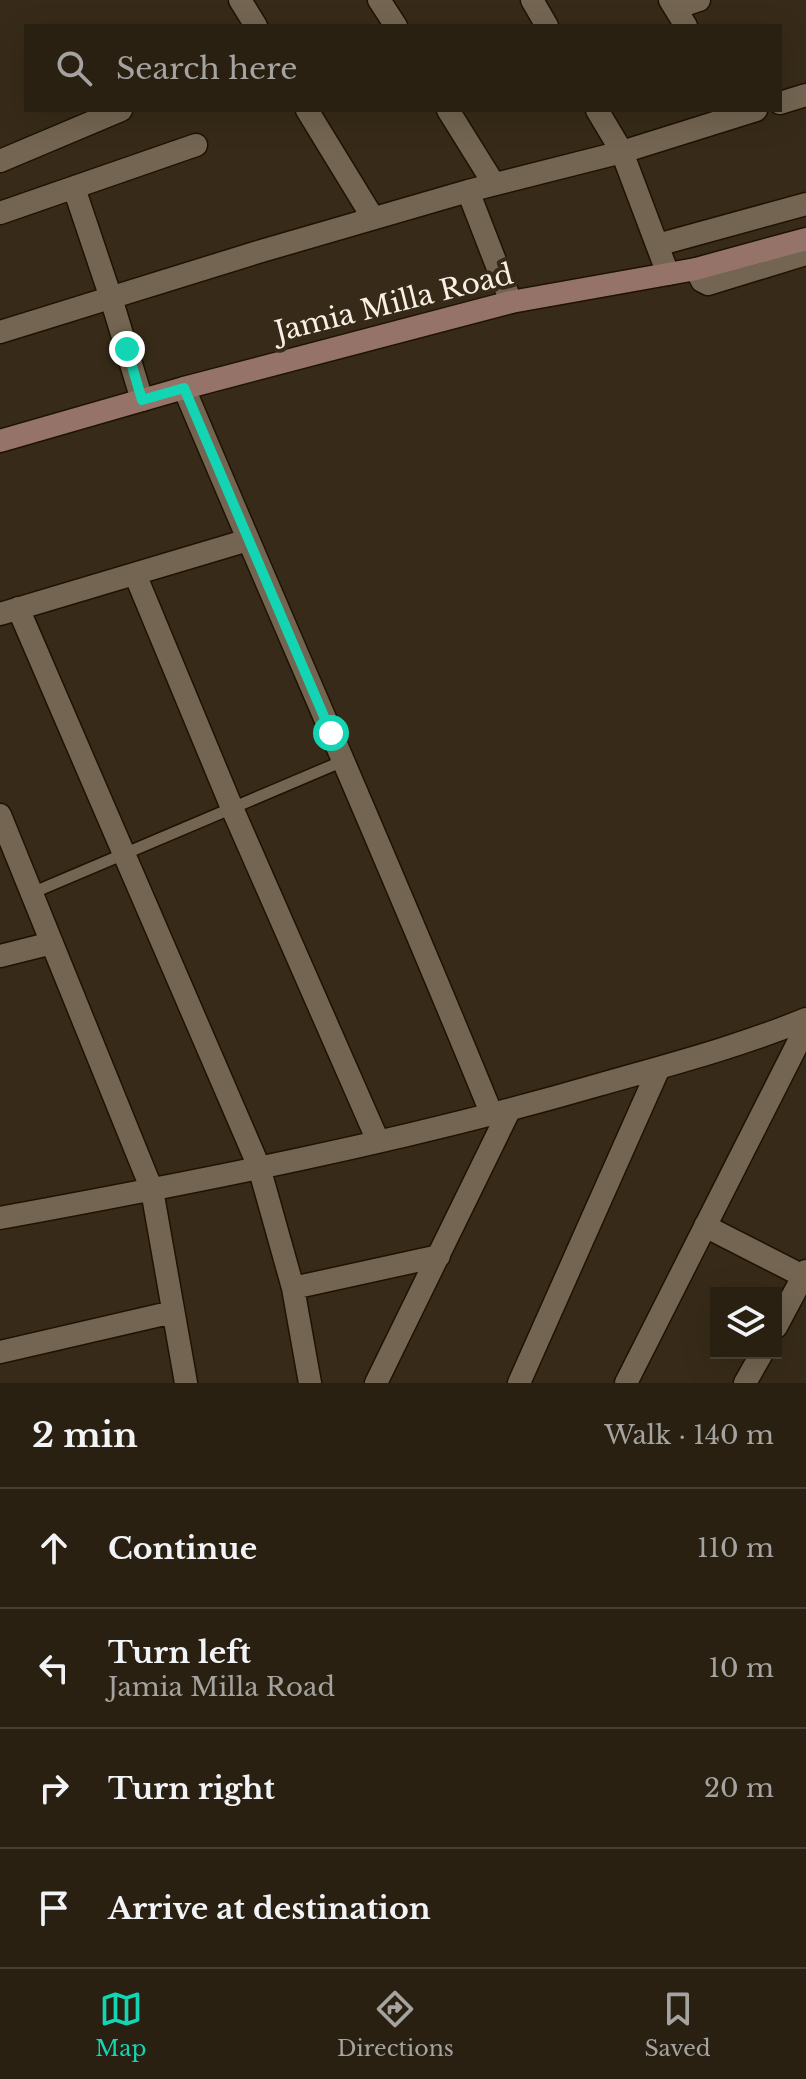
<!DOCTYPE html>
<meta charset="utf-8">
<style>
body{margin:0;font-family:"Libre Baskerville",serif;background:#31281b;color:#f1f3f6}
.controls{position:absolute;right:24px;bottom:24px;display:grid;overflow:hidden;border-radius:0px;box-shadow:0 8px 32px #0002}
.controls button{width:72px;height:72px;display:grid;place-items:center;padding:0;border:0;border-bottom:2px solid #453e32;background:#292012;color:#f1f3f6;font:40px sans-serif}
.stop{position:absolute;width:24px;height:24px;margin:-18px;border:6px solid #13d5b3;border-radius:50%;background:#fff}
.stop.end{background:#13d5b3;border-color:#fff;box-shadow:0 2px 8px #0008}
.list{margin:0;padding:0;list-style:none}
h2{display:flex;justify-content:space-between;align-items:center;height:104px;margin:0;padding:0 32px;font-size:34px}
h2 small{font-size:26px;font-weight:400;color:#a5a39f}
.list li{display:grid;grid-template-columns:52px 1fr auto;gap:24px;align-items:center;box-sizing:border-box;height:120px;padding:0 32px;border-top:2px solid #453e32}
.list b{display:block;font-size:30px;white-space:nowrap}
.list p{margin:0;font-size:26px;white-space:nowrap;color:#a5a39f}
.list em{font-size:26px;font-style:normal;color:#a5a39f}
.icon{flex:none;width:44px;height:44px;fill:none;stroke:currentColor;stroke-width:2;stroke-linecap:round;stroke-linejoin:round}
.map{position:relative;flex:none;width:806px;height:1383px;overflow:hidden}
.search{position:absolute;background:#292012;box-shadow:0 8px 32px #0002;left:24px;right:24px;top:24px;height:88px;display:flex;align-items:center;gap:20px;box-sizing:border-box;padding:0 28px;border-radius:0px;color:#a5a39f;font-size:30px}
.sheet{height:584px;background:#292012}
nav{display:flex;justify-content:space-around;align-items:center;box-sizing:border-box;height:112px;border-top:2px solid #453e32;background:#292012;font-size:22px;color:#a5a39f}
nav a{display:grid;justify-items:center;gap:4px}
nav .on{color:#13d5b3}
.map>svg:first-child{display:block}
</style>
<div class="map">
<svg width="806" height="1383" viewBox="0 0 806 1383">
<rect width="100%" height="100%" fill="#372a18"/>
<g fill="none" stroke-linecap="round" stroke-linejoin="round">
<defs>
<path id="service" d="M32,893l311,-132"/>
<path id="minor" d="M240,0l16,26
M379,0l17,26
M532,0l15,26
M670,0l16,26
M675,8l24,-8
M780,103l26,-8
M307,110l66,108
M448,110l46,74
M597,110l25,42 46,122
M0,161l121,-51
M74,188l37,110 31,102
M468,191l43,111
M0,213l196,-68
M657,245l149,-41
M696,269l6,12 6,3 98,-30
M0,332l258,-80 210,-61 154,-39 134,-42
M184,388c102,243 209,483 308,727
M135,574l97,234 146,333
M18,608l241,559 34,121 17,95
M0,614l248,-74
M0,815l152,375 34,193
M0,956l52,-13
M0,1218c201,-37 402,-76 598,-133 70,-20 140,-38 208,-66
M705,1226l98,50 3,6
M293,1288l146,-32
M776,1327l30,-56
M0,1352l173,-40
M376,1383l133,-272
M519,1383l140,-315
M626,1383l180,-356
M745,1383l17,-30"/>
<path id="secondary" d="M0,441l184,-53 327,-86 185,-33 110,-30"/>
</defs>
<!-- service casing -->
<use href="#service" stroke="#1e1302" stroke-width="14"/>
<!-- minor casing -->
<use href="#minor" stroke="#1e1302" stroke-width="25"/>
<!-- secondary casing -->
<use href="#secondary" stroke="#1e1302" stroke-width="25"/>
<!-- service -->
<use href="#service" stroke="#736551" stroke-width="11"/>
<!-- minor -->
<use href="#minor" stroke="#736551" stroke-width="22"/>
<!-- secondary -->
<use href="#secondary" stroke="#967369" stroke-width="22"/>
</g>
<g fill="none" stroke-linecap="round" stroke-linejoin="round">
<!-- route -->
<path stroke="#13d5b3" stroke-width="10" d="M127,349l15,51 42,-12 147,345"/>
</g>
<g text-anchor="middle" dominant-baseline="central" stroke-width="8" stroke-linejoin="round" paint-order="stroke">
<!-- street labels -->
<g font-size="28" fill="#f8f0e5" stroke="#372a18">
<text transform="translate(394 303) rotate(-14)">Jamia Milla Road</text>
</g>
</g>
</svg>
<div class="controls">
<button><svg class="icon" aria-label="layers" viewBox="0 0 24 24"><path d="M12 4l9 5-9 5-9-5zM3 14l9 5 9-5"/></svg></button>
</div>
<div class="stop" style="left:331px;top:733px"></div>
<div class="stop end" style="left:127px;top:349px"></div>
<div class="search"><svg class="icon" aria-label="search" viewBox="0 0 24 24"><circle cx="10" cy="10" r="6"/><path d="M15 15l6 6"/></svg>Search here</div>
</div>
<section class="sheet">
<h2>2 min<small>Walk · 140 m</small></h2>
<ul class="list">
<li><svg class="icon" aria-label="ahead" viewBox="0 0 24 24"><path d="M12 20V5M6 11l6-6 6 6"/></svg><div><b>Continue</b></div><em>110 m</em></li>
<li><svg class="icon" aria-label="left" viewBox="0 0 24 24"><path d="M17 20v-9H6M10 6l-5 5 5 5"/></svg><div><b>Turn left</b><p>Jamia Milla Road</p></div><em>10 m</em></li>
<li><svg class="icon" aria-label="right" viewBox="0 0 24 24"><path d="M7 20v-9h11M14 6l5 5-5 5"/></svg><div><b>Turn right</b></div><em>20 m</em></li>
<li><svg class="icon" aria-label="arrive" viewBox="0 0 24 24"><path d="M6 21V4h12l-3 4 3 4H6"/></svg><div><b>Arrive at destination</b></div></li>
</ul>
</section>
<nav>
<a class="on"><svg class="icon" aria-label="map" viewBox="0 0 24 24"><path d="M3 6l6-2 6 2 6-2v14l-6 2-6-2-6 2zM9 4v14M15 6v14"/></svg>Map</a>
<a><svg class="icon" aria-label="directions" viewBox="0 0 24 24"><path d="M12 3l9 9-9 9-9-9zM9 14v-3h6M13 9l2 2-2 2"/></svg>Directions</a>
<a><svg class="icon" aria-label="saved" viewBox="0 0 24 24"><path d="M7 4h10v16l-5-4-5 4z"/></svg>Saved</a>
</nav>
